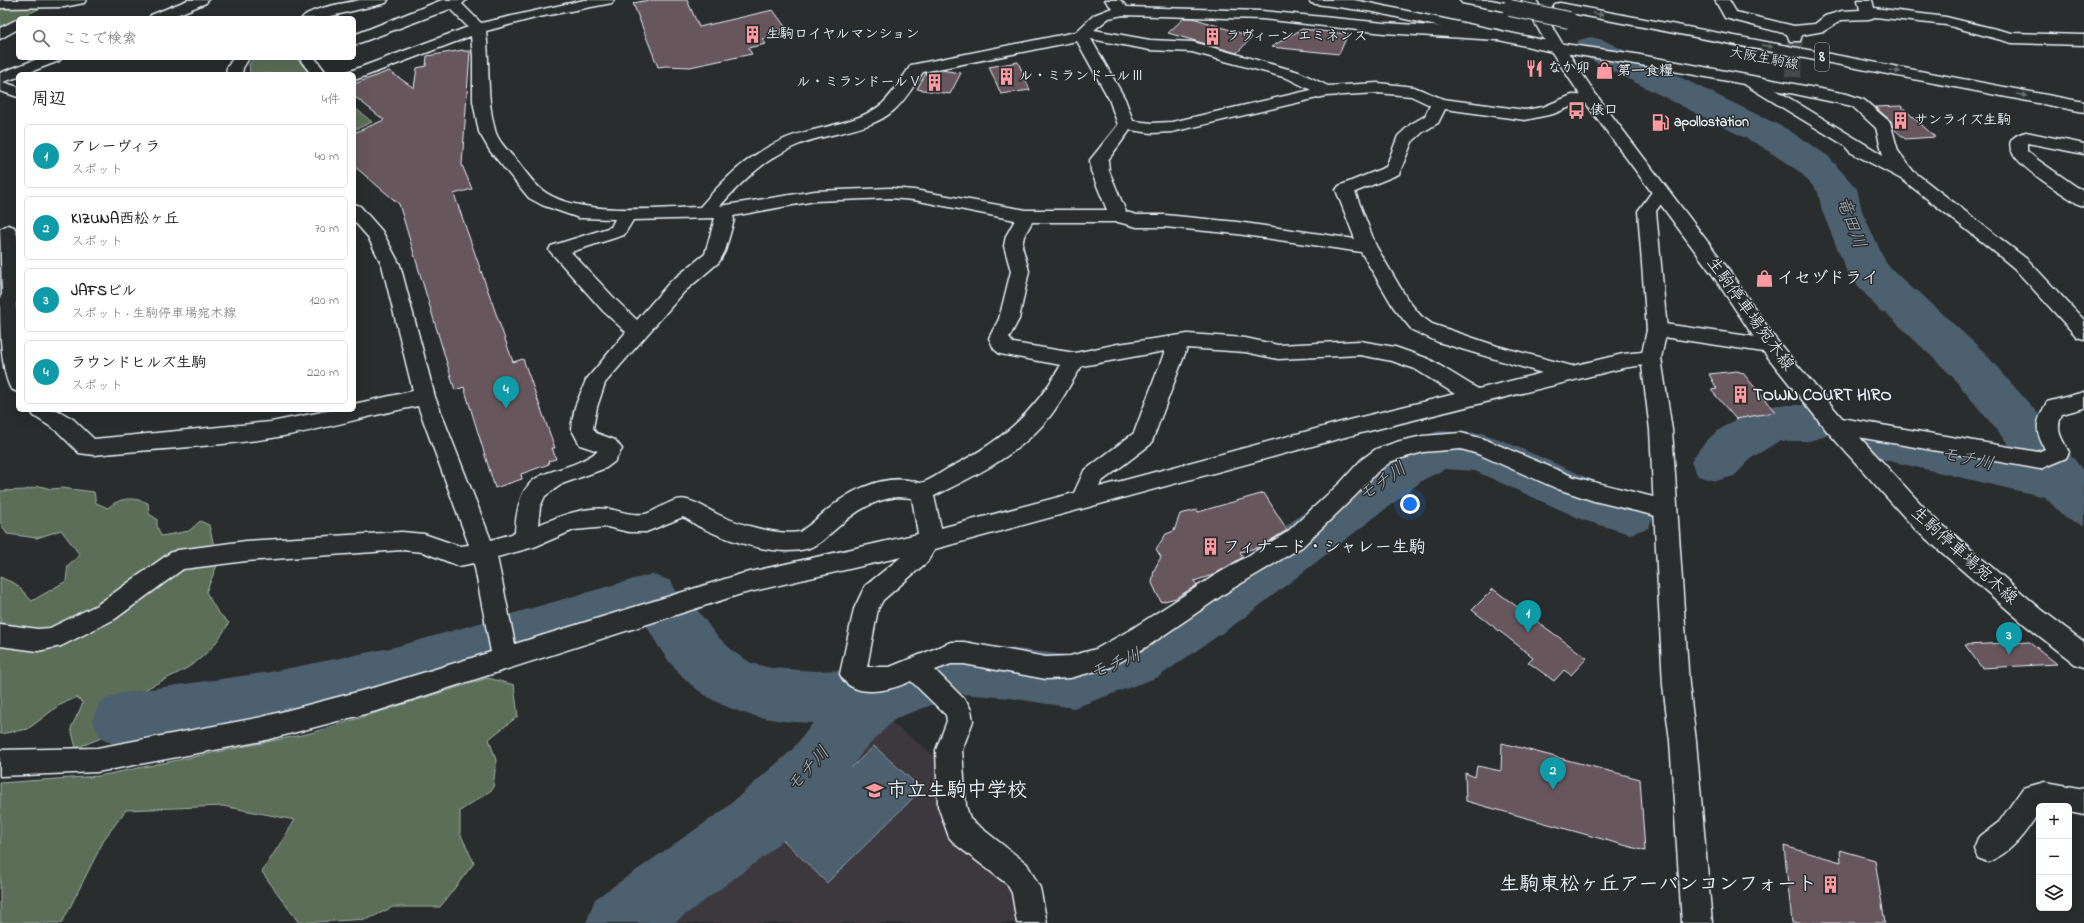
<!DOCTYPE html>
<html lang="ja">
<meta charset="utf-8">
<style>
body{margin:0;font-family:"Indie Flower","Klee One",sans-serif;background:#f2f2f2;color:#202124}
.controls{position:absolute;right:12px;bottom:12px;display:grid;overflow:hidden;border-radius:6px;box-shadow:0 4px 16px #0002}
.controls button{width:36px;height:36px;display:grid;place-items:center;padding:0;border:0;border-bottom:1px solid #e0e0e0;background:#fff;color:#202124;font:20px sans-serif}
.you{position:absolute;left:1410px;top:504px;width:14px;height:14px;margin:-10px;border:3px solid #fff;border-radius:50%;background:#1a73e8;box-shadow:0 0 0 6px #1a73e833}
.badge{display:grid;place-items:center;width:26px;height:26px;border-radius:50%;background:#84575d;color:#fff;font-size:13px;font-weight:700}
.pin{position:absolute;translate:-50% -33px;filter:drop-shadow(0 1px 2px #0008)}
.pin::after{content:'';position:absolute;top:21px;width:14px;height:12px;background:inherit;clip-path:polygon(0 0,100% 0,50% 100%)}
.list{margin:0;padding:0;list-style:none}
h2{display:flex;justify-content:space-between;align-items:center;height:52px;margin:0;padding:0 16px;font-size:17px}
h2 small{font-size:13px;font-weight:400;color:#757577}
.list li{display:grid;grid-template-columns:26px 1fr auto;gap:12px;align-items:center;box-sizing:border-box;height:64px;margin:0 8px 8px;padding:0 8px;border:1px solid #e0e0e0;border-radius:6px}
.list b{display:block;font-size:15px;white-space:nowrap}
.list p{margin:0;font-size:13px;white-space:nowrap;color:#757577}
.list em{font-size:13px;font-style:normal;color:#757577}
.icon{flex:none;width:22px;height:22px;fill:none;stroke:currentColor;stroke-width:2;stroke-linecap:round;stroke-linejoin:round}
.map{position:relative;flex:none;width:2084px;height:923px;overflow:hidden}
.search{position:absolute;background:#fff;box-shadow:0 4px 16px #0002;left:16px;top:16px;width:340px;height:44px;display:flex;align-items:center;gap:10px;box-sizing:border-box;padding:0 14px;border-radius:6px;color:#757577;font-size:15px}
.panel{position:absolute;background:#fff;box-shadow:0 4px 16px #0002;left:16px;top:72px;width:340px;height:340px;border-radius:6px}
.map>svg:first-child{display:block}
</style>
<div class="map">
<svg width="2084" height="923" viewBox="0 0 2084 923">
<rect width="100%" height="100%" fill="#2a2d2e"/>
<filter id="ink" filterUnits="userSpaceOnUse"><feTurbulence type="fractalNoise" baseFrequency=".025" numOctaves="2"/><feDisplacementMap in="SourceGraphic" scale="8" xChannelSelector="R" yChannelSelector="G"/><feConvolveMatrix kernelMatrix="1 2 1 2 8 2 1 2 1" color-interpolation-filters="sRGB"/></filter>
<g filter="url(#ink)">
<!-- built -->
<path fill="#3c393c" d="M884,717l56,43 4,63 5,14 59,47 10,12 2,27h-381l124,-91z"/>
<!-- green -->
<path fill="#5b6e59" stroke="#a2b0a8" d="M45,6l-45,21v-20z
M254,58h42l14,16h-60l-1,-10z
M354,107l18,15 -18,8z
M40,486l11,3 11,-1 32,4 2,11 12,5c12,-11 25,-11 40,-5l1,11 8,5v7l4,10 28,-5 11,-10 9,4 9,38 -12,29 11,19 12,12c-10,17 -20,30 -36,41 -23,16 -53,22 -72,46 -5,6 -8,17 -12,25l-33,13 -5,-20 12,-25 -6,-6 -19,9 -30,23 -28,5v-157l16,7 16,17 34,-20 2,-16 12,-10 -19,-25 -24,8 -30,-4 -7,-12v-31l25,-1z
M488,678l26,7 4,31 -29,23 7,21 -3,29 -33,22v22l14,30 -34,44h-47l-25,12 -69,4 -37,-51 33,-52 -72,-14 -97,4 -21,28 -43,85h-62v-140l99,-7 212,-43z"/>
<!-- water -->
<path fill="#4d606f" stroke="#8b9aa6" d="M874,746l48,43 -95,94 -48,-47z"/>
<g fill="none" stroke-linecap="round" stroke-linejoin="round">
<!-- river -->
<path fill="#4d606f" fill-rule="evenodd" d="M1591,37l12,3 184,89 41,27 29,33 5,22 24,52 26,26 6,2 65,60 65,74 36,47v53l-18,-6 -21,-22 -190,-44 -8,-13 8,-13 17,-6 142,30 -63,-76 -65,-62 -6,-2 -27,-31 -7,-10 -24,-59 -4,-19 -18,-20 -41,-27 -180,-91 -5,-7 5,-7z
M1778,405h31l17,5 7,13 -7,13 -17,5h-30l-26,16 -19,19 -18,5 -18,-5 -7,-14c17,-31 52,-51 87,-57z
M1439,431l42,2 18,6 112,49 37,10 8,15 -8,15 -18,6 -47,-14 -108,-49 -30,-2 -22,11 -182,140 -83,57 -84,31 -64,-10 -48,-4 -66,24 -33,33 -27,39 -70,65 -92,68h-88l9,-24 127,-88 70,-61 21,-27c-80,-2 -132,-27 -168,-101 -83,25 -165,53 -249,75 -90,24 -182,38 -274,50l-21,-8 -9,-19 9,-19 21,-8 148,-21 125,-25 257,-73 19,7 8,16 12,4 25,34 18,17 17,11 20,5 45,3 64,-2 17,-3 65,-22 48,4 64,8 45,-15 82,-53 186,-136 34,-15z"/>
</g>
<!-- building -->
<path fill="#67565d" stroke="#e8f1f8" d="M649,0h38l12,27 74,-17 13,18 -6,2 2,5 -20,4 4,5 -18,4 4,6 -62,13 -24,-1 -8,1 -25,-64z
M1184,18h9l59,19 -15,16 -69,-20z
M1302,29l46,5 -9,20 -68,-7z
M463,50v1h7l-8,114 10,24 -18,5 59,168 10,-3 32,89h-3l4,11 -8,2 1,3 -28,10 1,5 -27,9 -31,-101 -9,3 -56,-186 -45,-38v-33l30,-13 -30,-24v-12l35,-13 25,17 3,-20 9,-2 1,-10z
M1018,62l12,28 -29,4 -12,-27z
M941,70l20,3 -11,21 -33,-5 9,-16z
M1901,106l34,31 -30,2 -12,-11 -2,-7 -16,-14z
M1737,371l6,2 32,39 -39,7 -25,-29 6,-1 -8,-15z
M1264,493l23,37 -27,17 -20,5 3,5 -30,18 -19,6 3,4 -21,13 -15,4 -9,-19 2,-13 7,-13 -5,-8 10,-15 8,-3 6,-17 17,-4 1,2z
M1493,589l94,69 -16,17 -7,-5 -10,11 -26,-19 5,-5 -61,-47z
M2030,642l27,22 -75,4 -17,-23z
M1502,743l138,36 5,72 -179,-50 -1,-28 10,4 2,-11 24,5z
M1784,846l57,16 -1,-12 35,10 10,63h-93z"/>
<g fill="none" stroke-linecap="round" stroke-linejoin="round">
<!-- minor-tunnel -->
<path stroke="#464a4c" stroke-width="16" stroke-dasharray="16 8" stroke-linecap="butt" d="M1793,77l2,-39"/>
<defs>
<path id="minor" d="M0,0h86l-2,3 -20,4 -64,1z
M188,0h20l-2,3 -37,15h-20l2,-3z
M360,0h28l-2,3 -63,15h-21c7,-10 45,-15 58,-18z
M442,0h24l-4,4 19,19 103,-23h30l-2,3 -5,1 -68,13 -53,14c4,33 0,67 9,99 3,12 15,23 23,32 7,9 15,21 24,28 34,27 115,18 158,17 24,-28 48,-52 82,-67 31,-14 73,-14 100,-36 12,-11 20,-26 29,-39l165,-33 18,-17 18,-7 -7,-8h15l7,7 135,4 122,12 113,7 5,2 3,3 -3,3 -5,2 -113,-7 -122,-14 -139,-4 -14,3 -15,12 56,10 43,2 106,30 29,14 50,-3 36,4 29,12 82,11 18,-3 29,-12 25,1 2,3 -2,3 -22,3 -22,9 -28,6 -80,-11 -7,14 -15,9 -11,10 -13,32 -44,18 21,54 31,53 14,17 11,8 65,22 75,20 51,-12 28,-3 7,2 3,5 -3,5 -35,5 -274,68 -414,113 -8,13 -44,38 -5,9 -11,58h23l61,-25h13l82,15 24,-1 26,-7 34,-19 84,-54 72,-43 55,-51 20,-22 15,-11 24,-8 23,-5 38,-3 23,6 90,38 91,23 8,3 3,6 -3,6 -8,3 -71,-17 -36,-12 -80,-35 -17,-5 -38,3 -31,9 -15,11 -20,22 -55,53 -72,43 -82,56 -37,21 -41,11 -24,1 -82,-15h-13l-16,6 32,32 4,8 2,11 -11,29 4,56 4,13 57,45 13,24 7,35h-30l-5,-30 -5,-9 -52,-40 -6,-7 -11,-31 -2,-56 11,-29 -1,-6 -35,-34c-21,10 -59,19 -71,-7l14,-65 11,-23 36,-29 -160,37 -361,116 -118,31 -165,31 -97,4v-26l97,-2 165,-31 118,-31 111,-34 -17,-89 -15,3 -36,-14 -21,-2 -156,11 -63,8 -68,50 -54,27 -23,5 -38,-5v-22l38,5 12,-1 47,-23 73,-52 8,-3 68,-9 156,-9 22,2 35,12 10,-1 -51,-139c-49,9 -96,24 -146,32 -58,9 -119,11 -178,17l-15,-2 -22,-22 -23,-15 -4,-6h27l16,9 21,20 177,-17 61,-12h22v-6l59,-13 -31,-126 -14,-28 -14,-16v-17l6,2 22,25 18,34 35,132 56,143 24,-7c4,-76 39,-50 83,-82l-18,-6 -9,-17 4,-21 11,-27 40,-48 -23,-21 -54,-61 2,-4 60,-19 4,-8 -36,-1 -37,-13 -13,-7 -39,-47 -11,-19 -6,-31v-45l-2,-20 -111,42 -6,2v-6h-7l1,-2 120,-45 -18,-18 -96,36v-10zM1091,39l59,11 42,2 95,26 24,12 -139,32 -20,1 -19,-2 -8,-22zM1077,41l32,58 9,26 -28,35 1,11 16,39h-81l-112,-20 -24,-2 -75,3 -95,15c21,-24 43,-45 73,-59 31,-15 73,-13 100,-36 12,-10 21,-26 30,-39zM1378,93l33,3 19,9 -5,11 -14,8 -13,12 -12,31 -47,19 -3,4 19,49 -118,-17 -72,-7h-28l-11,-3 -17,-41 -1,-11 22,-30 22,3 20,-1 154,-36zM890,198l24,2 101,20 -9,16 -2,10 7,25 -12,48 -10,19 5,11 6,5 61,11c-29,51 -62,78 -114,104 -7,4 -19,13 -27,14 -3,0 -8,-3 -12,-3 -15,-2 -30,1 -44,7 -28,11 -41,29 -64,45 -22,4 -63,-8 -83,-18 -10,-5 -18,-11 -30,-14 -14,-4 -29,11 -42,14 -13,2 -25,-3 -36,-5 -25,-3 -49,7 -71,16l2,-18 5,-11 17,-12 44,-16 8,-6 8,-13 -7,-9 -19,-7 -3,-5 4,-21 8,-24 79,-91 35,-30 6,-11 9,-31 -1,-4 82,-15zM715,218l-10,36 -35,28 -33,38 -20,-19 -46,-49 53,-17 9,-15zM1032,222h86l19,5h28l72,7 124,18 33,56 18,22 26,12 104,31 -64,16 -49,-30 -34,-12 -35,-6 -82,4 -33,-7 -57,-4 -70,10 -43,9 -62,-10 -4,-5 10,-19 10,-48 -7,-25 2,-10zM1187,348l58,4 33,7 82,-4 32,6 23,8 40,25 -106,26 -250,67 2,-5 50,-38zM1165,351l-31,82 -50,38 -10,22 -133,35 -7,-32c43,-21 87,-42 117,-81 12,-16 20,-33 31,-49zM897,497l15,1 6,36 -177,40 -226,70 -18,-87 37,-10 40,-17 33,-3 22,5h17l37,-15c7,3 12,8 19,11 29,14 92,36 120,13 23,-20 42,-40 75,-44z
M1715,0h14l7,12 58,14 21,-2 10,-8 17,-5 18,-1 -2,-10h14l2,8 72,9 66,16 72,2v10l-72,-2 -66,-18 -71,-8 -6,2 -27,1 -18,11 -22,4 -2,6h-10l-3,-7 -62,-16z
M18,19v10l-18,10v-11z
M1557,43l78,11 212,40 17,6 26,22 8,29 15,20 115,89 56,60v19l-7,-2 -63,-69 -24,-20 -87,-68 -53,-28 -6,-7 -100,-61 -109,-20 -83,-13 -3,-3 3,-3zM1776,90l76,16 24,22 7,27z
M40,58h22l-3,3 -34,13h-7v3l-15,5 15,5v10l-18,-6v-18z
M233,58h16l-6,10 -1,6h-16l1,-6z
M299,58h16l12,16h-16z
M2026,132l58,12v10l-57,-11v8l11,9 46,32v14l-6,-2c-15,-11 -103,-59 -52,-72z
M8,225l6,2c8,11 4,58 4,73l-2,4 2,16v72l-7,-3c-11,-19 -11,-68 -11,-91l2,-4 -2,-65z
M1657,323l113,16 7,2 3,5 -3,5 -7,2 -120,-18 -3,-5 3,-5z
M2084,392v16l-22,6c-7,16 -1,24 7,38l-3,6 -26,11 -205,-36 -8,-2 -3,-6 3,-6 8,-2 203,35 7,-3c-11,-20 -9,-27 2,-47z
M2045,782l39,7v26l-15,-3v-6h-30v6c-14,21 -26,40 -51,50l-10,-4 -4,-10 4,-10 21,-16 24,-34z"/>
<path id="tertiary" d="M1660,188l6,1 3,4 -13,18 11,119 -6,28 11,72 17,255 7,56 16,182h-30l-12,-182 -7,-56 -13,-255 -9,-72 6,-28 -9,-119 16,-22z"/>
<path id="secondary" d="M1522,0h14l29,48 32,48 129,170 51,75 66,78 89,97 110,94 42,32v25l-9,-3 -51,-40 -108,-94 -89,-99 -64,-80 -51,-77 -127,-172 -36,-54z"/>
<path id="primary" d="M1309,0h45l20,4 183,39 5,2 3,3 -3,3 -5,2 -183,-41 -58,-8 -5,-1z
M1460,0h31l24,5 2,3 -2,3 -5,1 -43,-8 -5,-1z
M1560,3l524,99v10l-529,-102 -2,-3 2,-3z"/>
</defs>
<!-- minor casing -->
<use href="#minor" stroke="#e8f1f8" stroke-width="3"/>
<!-- tertiary casing -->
<use href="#tertiary" stroke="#e8f1f8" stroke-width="3"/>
<!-- secondary casing -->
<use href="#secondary" stroke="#e8f1f8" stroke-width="3"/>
<!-- primary casing -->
<use href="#primary" stroke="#e8f1f8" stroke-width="3"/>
<!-- minor -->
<use href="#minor" fill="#2a2d2e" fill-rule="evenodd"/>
<!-- tertiary -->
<use href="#tertiary" fill="#2a2d2e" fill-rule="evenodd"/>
<!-- secondary -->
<use href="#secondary" fill="#2a2d2e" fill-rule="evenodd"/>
<!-- primary -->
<use href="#primary" fill="#2a2d2e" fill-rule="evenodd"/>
<defs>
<path id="primary-bridge" d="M1510,8l59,12"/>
</defs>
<!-- primary-bridge casing -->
<use href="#primary-bridge" stroke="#e8f1f8" stroke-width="18" stroke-linecap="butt"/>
<!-- primary-bridge -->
<use href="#primary-bridge" stroke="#2a2d2e" stroke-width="16"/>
</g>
<!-- one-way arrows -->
<defs><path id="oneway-solid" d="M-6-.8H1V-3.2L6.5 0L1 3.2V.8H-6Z"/></defs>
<g fill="#6c7275">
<use href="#oneway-solid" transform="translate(1598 14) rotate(11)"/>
<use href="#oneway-solid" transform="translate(1767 46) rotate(11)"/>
<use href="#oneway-solid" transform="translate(1895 71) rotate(11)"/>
<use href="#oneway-solid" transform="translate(2022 95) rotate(11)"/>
</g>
</g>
<!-- icons -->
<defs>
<symbol id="building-bare" viewBox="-9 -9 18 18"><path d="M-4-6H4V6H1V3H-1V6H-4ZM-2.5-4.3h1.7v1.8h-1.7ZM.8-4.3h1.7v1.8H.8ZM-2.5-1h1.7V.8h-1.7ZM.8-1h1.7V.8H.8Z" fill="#ff9aa2" stroke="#2a2d2e" stroke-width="2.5" paint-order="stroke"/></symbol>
<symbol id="restaurant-bare" viewBox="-9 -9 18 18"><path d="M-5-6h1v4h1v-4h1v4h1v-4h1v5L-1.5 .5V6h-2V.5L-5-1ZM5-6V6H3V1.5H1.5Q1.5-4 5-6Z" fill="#ff9aa2" stroke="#2a2d2e" stroke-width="2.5" paint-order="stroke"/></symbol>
<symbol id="shop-bare" viewBox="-9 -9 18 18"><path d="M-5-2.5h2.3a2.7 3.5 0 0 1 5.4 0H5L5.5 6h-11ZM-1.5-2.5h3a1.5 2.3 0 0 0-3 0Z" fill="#ff9aa2" stroke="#2a2d2e" stroke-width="2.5" paint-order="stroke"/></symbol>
<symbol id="bus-bare" viewBox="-9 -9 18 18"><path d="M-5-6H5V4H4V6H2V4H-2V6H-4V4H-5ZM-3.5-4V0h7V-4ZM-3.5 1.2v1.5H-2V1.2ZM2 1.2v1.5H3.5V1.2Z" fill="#ff9aa2" stroke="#2a2d2e" stroke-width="2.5" paint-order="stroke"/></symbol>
<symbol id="fuel-bare" viewBox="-9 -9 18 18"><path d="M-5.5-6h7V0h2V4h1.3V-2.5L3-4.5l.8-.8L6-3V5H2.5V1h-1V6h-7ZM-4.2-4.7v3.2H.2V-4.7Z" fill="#ff9aa2" stroke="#2a2d2e" stroke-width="2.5" paint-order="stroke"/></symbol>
<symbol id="school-bare" viewBox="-9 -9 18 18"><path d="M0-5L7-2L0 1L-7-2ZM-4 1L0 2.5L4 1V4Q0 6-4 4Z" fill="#ff9aa2" stroke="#2a2d2e" stroke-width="2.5" paint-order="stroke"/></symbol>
</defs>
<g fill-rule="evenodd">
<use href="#building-bare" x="740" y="22" width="25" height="25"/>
<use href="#building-bare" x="1200" y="24" width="25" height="25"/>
<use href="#restaurant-bare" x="1522" y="56" width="25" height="25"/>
<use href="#shop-bare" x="1592" y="58" width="25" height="25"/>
<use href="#building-bare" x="994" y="64" width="25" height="25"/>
<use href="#building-bare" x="922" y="70" width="25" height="25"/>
<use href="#bus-bare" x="1564" y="98" width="25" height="25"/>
<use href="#building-bare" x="1888" y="108" width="25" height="25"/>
<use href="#fuel-bare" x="1648" y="110" width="25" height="25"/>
<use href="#shop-bare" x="1752" y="266" width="25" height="25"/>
<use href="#building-bare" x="1728" y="382" width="25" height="25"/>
<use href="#building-bare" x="1198" y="534" width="25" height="25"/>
<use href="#school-bare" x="862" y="778" width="25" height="25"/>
<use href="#building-bare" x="1818" y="872" width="25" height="25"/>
</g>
<g text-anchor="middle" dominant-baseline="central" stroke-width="3" stroke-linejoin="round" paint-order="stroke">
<!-- far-poi labels -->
<g font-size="14" font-weight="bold" fill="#e8f1f8" stroke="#2a2d2e" text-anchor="start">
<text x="766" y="34">生駒ロイヤルマンション</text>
<text x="1226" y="36">ラヴィーン エミネンス</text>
<text x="1548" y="68">なか卯</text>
<text x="1617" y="71">第一食糧</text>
<text x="1019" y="76">ル・ミランドールⅢ</text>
<text x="922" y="82" text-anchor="end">ル・ミランドールⅤ</text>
<text x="1590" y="110">俵口</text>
<text x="1914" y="120">サンライズ生駒</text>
<text x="1674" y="122">apollostation</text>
</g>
<!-- far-street labels -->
<g font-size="14" fill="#e8f1f8" stroke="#2a2d2e">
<text transform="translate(1764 59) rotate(11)">大阪生駒線</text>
</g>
<!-- shield labels -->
<rect fill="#2a2d2e" stroke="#afb6bb" stroke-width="1" x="1815" y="43" width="14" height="28" rx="3"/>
<g font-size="16" font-weight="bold" fill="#e8f1f8">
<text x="1822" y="57">8</text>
</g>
<!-- poi labels -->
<g font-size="17" font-weight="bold" fill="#e8f1f8" stroke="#2a2d2e" text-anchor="start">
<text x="1777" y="278">イセヅドライ</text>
<text x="1753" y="395">TOWN COURT HIRO</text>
<text x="1223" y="547">フィナード・シャレー生駒</text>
</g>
<!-- street labels -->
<g font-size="17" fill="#e8f1f8" stroke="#2a2d2e">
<text transform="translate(1750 314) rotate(54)">生駒停車場宛木線</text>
<text transform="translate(1964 556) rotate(42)">生駒停車場宛木線</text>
</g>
<!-- water labels -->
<g font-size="18" font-style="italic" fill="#aab7c1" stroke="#2a2d2e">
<text transform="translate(1850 223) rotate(70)">竜田川</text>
<text transform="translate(1967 460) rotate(12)">モチ川</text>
<text transform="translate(1383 483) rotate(-35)">モチ川</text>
<text transform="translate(1116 665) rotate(-22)">モチ川</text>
<text transform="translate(809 770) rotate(-48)">モチ川</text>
</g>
<!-- near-poi labels -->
<g font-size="20" font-weight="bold" fill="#e8f1f8" stroke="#2a2d2e" text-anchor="start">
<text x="887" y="791">市立生駒中学校</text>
<text x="1817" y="885" text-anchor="end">生駒東松ヶ丘アーバンコンフォート</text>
</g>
</g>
</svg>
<div class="controls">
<button>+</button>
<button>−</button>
<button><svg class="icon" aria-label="layers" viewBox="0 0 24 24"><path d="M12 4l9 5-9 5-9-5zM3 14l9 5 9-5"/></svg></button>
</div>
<div class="you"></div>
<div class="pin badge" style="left:1528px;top:633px;background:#0f9aa8">1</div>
<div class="pin badge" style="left:1553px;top:790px;background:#0f9aa8">2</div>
<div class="pin badge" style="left:2009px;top:655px;background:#0f9aa8">3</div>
<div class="pin badge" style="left:506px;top:409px;background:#0f9aa8">4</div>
<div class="search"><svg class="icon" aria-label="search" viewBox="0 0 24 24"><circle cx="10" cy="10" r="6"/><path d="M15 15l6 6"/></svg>ここで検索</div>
<section class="panel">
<h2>周辺<small>4件</small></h2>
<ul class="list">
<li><span class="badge" style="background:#0f9aa8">1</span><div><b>アレーヴィラ</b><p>スポット</p></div><em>40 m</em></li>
<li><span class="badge" style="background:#0f9aa8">2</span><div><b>KIZUNA西松ヶ丘</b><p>スポット</p></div><em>70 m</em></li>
<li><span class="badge" style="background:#0f9aa8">3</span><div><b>JAFSビル</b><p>スポット · 生駒停車場宛木線</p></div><em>120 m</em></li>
<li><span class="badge" style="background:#0f9aa8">4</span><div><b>ラウンドヒルズ生駒</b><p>スポット</p></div><em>220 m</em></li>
</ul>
</section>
</div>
